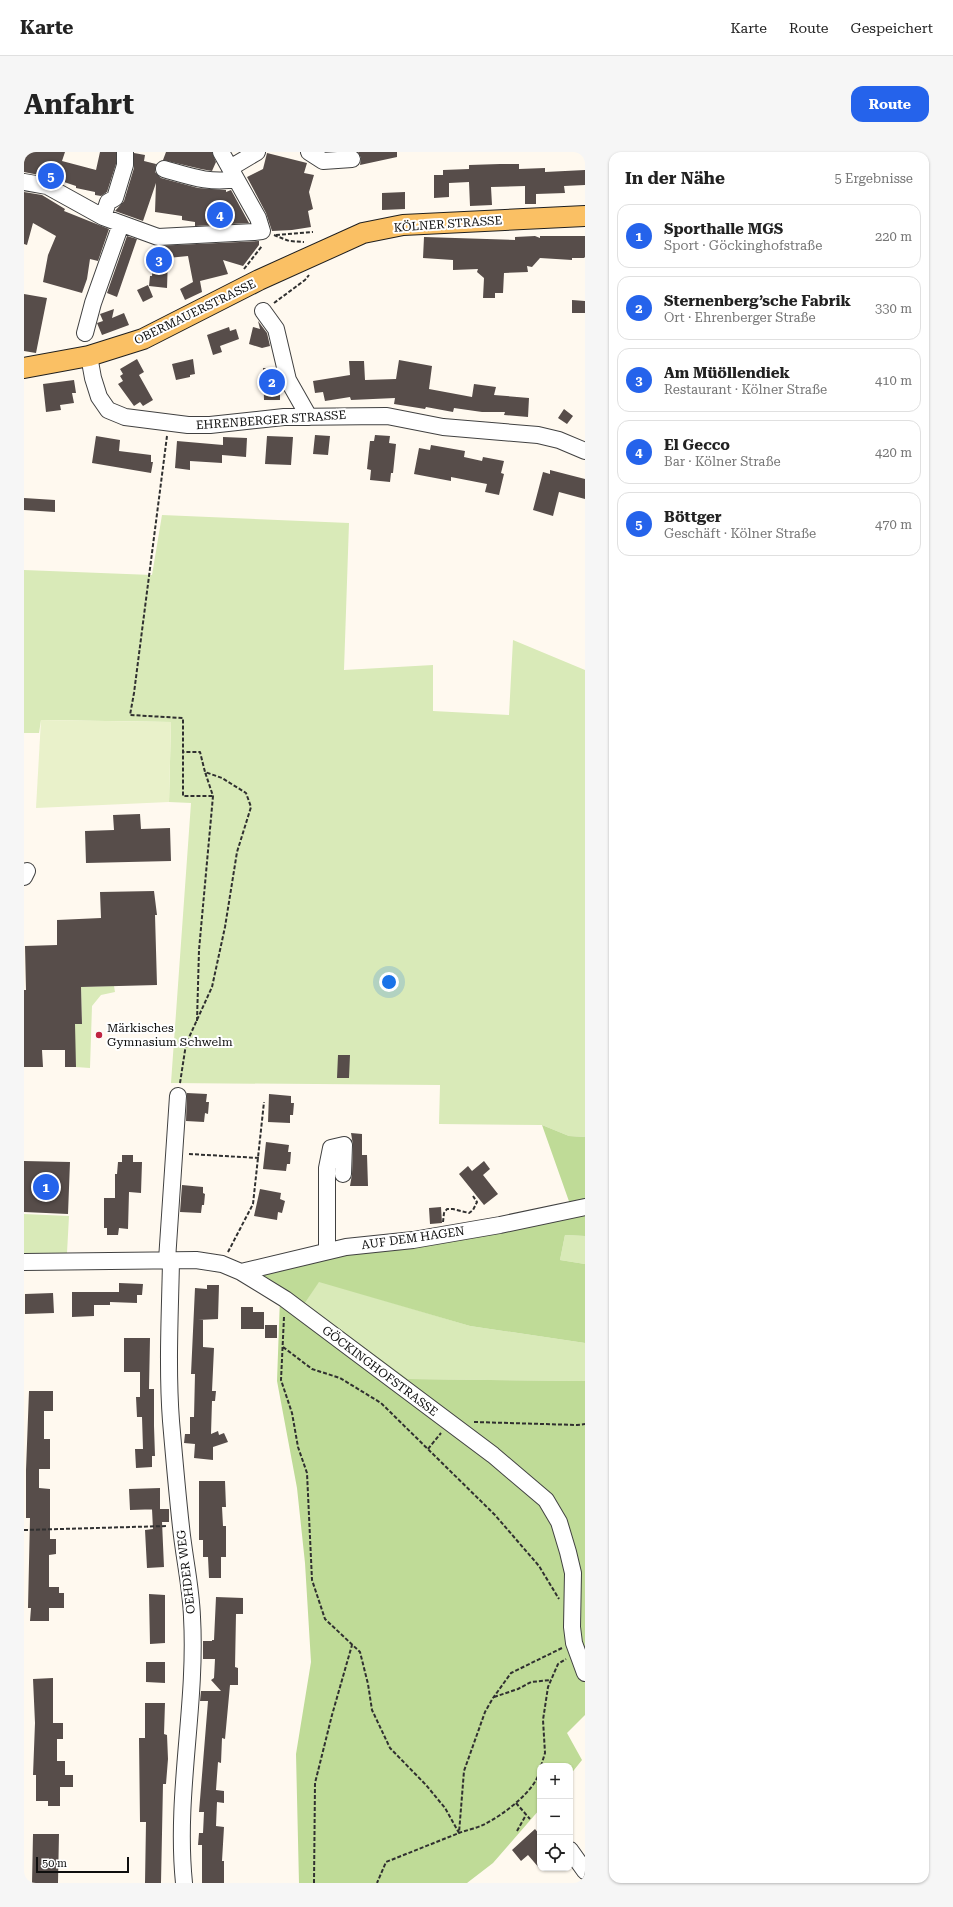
<!DOCTYPE html>
<html lang="de">
<meta charset="utf-8">
<style>
body{margin:0;font-family:"Roboto Serif",serif;background:#f6f6f6;color:#222}
.controls{position:absolute;right:12px;bottom:12px;display:grid;overflow:hidden;border-radius:8px;box-shadow:0 1px 3px #0004}
.controls button{width:36px;height:36px;display:grid;place-items:center;padding:0;border:0;border-bottom:1px solid #e0e0e0;background:#fff;color:#222;font:20px sans-serif}
.scale{position:absolute;left:12px;bottom:10px;width:93px;box-sizing:border-box;padding-left:4px;border:2px solid #0e0e0e;border-top:0;font-size:11px;line-height:14px;white-space:nowrap;color:#0e0e0e;-webkit-text-stroke:3px #fff;paint-order:stroke}
.you{position:absolute;left:365px;top:830px;width:14px;height:14px;margin:-10px;border:3px solid #fff;border-radius:50%;background:#1a73e8;box-shadow:0 0 0 6px #1a73e833}
.badge{display:grid;place-items:center;width:26px;height:26px;border-radius:50%;background:#2563eb;color:#fff;font-size:13px;font-weight:700}
.pin{position:absolute;translate:-50% -50%;border:2px solid #fff;box-shadow:0 1px 4px #0006}
.list{margin:0;padding:0;list-style:none}
h2{display:flex;justify-content:space-between;align-items:center;height:52px;margin:0;padding:0 16px;font-size:17px}
h2 small{font-size:13px;font-weight:400;color:#767676}
.list li{display:grid;grid-template-columns:26px 1fr auto;gap:12px;align-items:center;box-sizing:border-box;height:64px;margin:0 8px 8px;padding:0 8px;border:1px solid #e0e0e0;border-radius:12px}
.list b{display:block;font-size:15px;white-space:nowrap}
.list p{margin:0;font-size:13px;white-space:nowrap;color:#767676}
.list em{font-size:13px;font-style:normal;color:#767676}
.icon{flex:none;width:22px;height:22px;fill:none;stroke:currentColor;stroke-width:2;stroke-linecap:round;stroke-linejoin:round}
.map{position:relative;flex:none;width:561px;height:1731px;overflow:hidden;border-radius:12px}
header{display:flex;align-items:center;gap:24px;box-sizing:border-box;height:56px;padding:0 20px;background:#fff;border-bottom:1px solid #e0e0e0}
header strong{font-size:19px}
nav{display:flex;gap:22px;margin-inline-start:auto;font-size:14px}
.intro{display:flex;align-items:center;justify-content:space-between;box-sizing:border-box;height:96px;padding:0 24px}
h1{margin:0;font-size:28px}
.button{padding:10px 18px;border-radius:12px;background:#2563eb;color:#fff;font-size:14px;font-weight:700}
main{display:flex;gap:24px;padding:0 24px}
aside{flex:1;background:#fff;border-radius:12px;box-shadow:0 1px 3px #0004}
.map>svg:first-child{display:block}
</style>
<header>
<strong>Karte</strong>
<nav><a>Karte</a><a>Route</a><a>Gespeichert</a></nav>
</header>
<div class="intro"><h1>Anfahrt</h1><a class="button">Route</a></div>
<main>
<div class="map">
<svg width="561" height="1731" viewBox="0 0 561 1731">
<rect width="100%" height="100%" fill="#fff9ef"/>
<!-- green -->
<path fill="#d9eab8" d="M138,363l187,8 -5,147 89,-5v46l76,4 4,-75 72,30v467l-16,-1 -27,-11 -103,-1 1,-39 -269,-2 20,-280 -22,-1 2,-80 -130,-2 -2,13h-15v-163l128,5z
M90,834l1,6 -14,3 -9,11 -2,62 -14,-1 -3,-43h9l-1,-37z
M0,1062l45,2 -2,37h-43z
M541,1083l20,1v28l-25,-4z
M295,1129l151,45 115,17v38l-177,-2 -103,-76z"/>
<!-- forest -->
<path fill="#bfdb97" d="M518,973l27,11 16,1v99l-20,-1 -5,25 25,4v79l-115,-17 -151,-44 -14,21 103,76 177,2v266l-2,1 2,5v62l-18,18 15,27 -12,15v-9h-30v43l-47,54 -26,20h-168l-3,-129 15,-92 -6,-99 -8,-75 -20,-107 3,-83 -33,-28 324,-63z"/>
<!-- pitch -->
<path fill="#e9f1ca" d="M17,568l130,2 -2,80 -133,6z"/>
<!-- building -->
<path fill="#574d4a" d="M0,0h41l-3,9 34,9 4,-18h16v12l-9,28 -6,4 -6,-1v-3l-19,-4v-2l-27,-9 -25,-5z
M142,0h46l4,10 -4,9 -11,-2 -38,-9z
M334,0h39v5l-37,8 1,-7z
M110,1l11,2 -1,6 12,3 -1,8 6,6 37,10 28,2v2l5,-2 18,33 -54,3v-4l-13,-2v-4l-27,-4 1,-29 -13,38 -28,-10 9,-10 10,-33z
M243,1l40,10 -3,10 10,2 -5,17 4,17 -5,2 3,16 -19,3 -20,1 -6,-18 -19,-36 16,-8z
M476,12h19v5l26,-1v4l40,-2v15l-21,1 1,7 -29,1v10h-11v-18l-34,1 1,18 -22,1 -1,-24 -20,1v14l-15,1v-23h9v-5l26,-1v-4z
M0,40l18,3 23,14 -1,2 45,18 -11,32 -8,-2 -3,20 -5,14 -39,-11 5,-27 8,-19 -23,-13 -6,22 -3,-1z
M381,40v17l-23,1v-17z
M103,84l10,3 -20,58 -10,-4z
M511,84l5,2v-2h45v21l-1,1h-12v2l-32,-2 -8,9 -5,-1 1,6 -24,1 -1,20h-8v5h-12l1,-20 -7,-6 1,-3 -25,1v-10l-30,-2 1,-21 91,3v-3z
M235,89v4l-16,21 -20,-6 5,14 -28,7 2,11 -17,8 -5,-11 13,-7 -5,-26 -20,2 -1,30 -18,-2 1,-10h2l2,-30z
M124,133l5,12 -10,5 -6,-12z
M0,142l23,4 -11,55 -12,-2z
M548,148l13,1v12h-13z
M90,157l-2,9 12,-5 5,12 -27,10 -5,-12 6,-2 -3,-7z
M234,169l9,12 3,13 -8,2 -13,-4 4,-17 7,2z
M205,175l1,4 6,-2 3,10 -19,7 2,6 -9,3 -6,-20z
M113,207l7,13 -5,3 14,25 -10,6 -3,-4 -6,4 -16,-22 5,-3 -3,-5 3,-2 -3,-5z
M169,207l2,15 -5,1v2l-14,3 -4,-16z
M375,208l33,6 -3,23 43,8 2,-13 22,3 -2,8 35,3 -1,19 -24,-2 1,-3h-23l-28,-4 -1,4 -27,-5 -1,2 -31,-5 1,-6 -44,2 -1,-3 -25,4 -2,-9 -8,1 -2,-12 37,-6 -1,-14h15l1,19 31,-1z
M239,216h12l5,17v15h-16z
M50,228l2,13h-4l2,10 -14,2 1,5 -15,2 -3,-28z
M540,257l9,7 -6,8 -9,-6z
M291,283l15,1 -2,19 -15,-1z
M351,283l15,1 -1,7 7,1 -3,29h-2l-1,9 -20,-2 1,-10 -4,-1 3,-28h4z
M72,284l24,4 -1,11 32,4v7h2l-2,11 -59,-10z
M243,284l26,1 -2,28 -26,-1z
M199,285l24,1 -1,19 -24,-2v8l-32,-2v9l-15,-2 2,-27 46,4z
M407,293l34,6 -1,6 18,4 1,-4 21,4 -3,12 3,1 -5,21 -14,-3 2,-8 -36,-7v4l-37,-7 5,-26 11,2z
M526,318l35,9v20l-26,-7 -6,24 -20,-6 10,-38 7,2z
M0,346l31,2v12l-31,-2z
M116,662l1,15 29,-1 1,33 -85,2 -1,-32 29,-1 -1,-15z
M130,739l3,24h-2l2,70 -76,2 1,37h-7l1,43h-11v-17h-23l1,17h-19v-77h2l-1,-44 32,-1v-25l44,-2 -1,-26z
M314,903h12l-1,23h-12z
M163,941l20,1 -1,8h3l-1,12 -3,-1 -1,9 -18,-1z
M245,942l22,2v7h3l-1,12h-3v8l-22,-1z
M327,981l11,1v21h5l1,31h-18l2,-12 1,-29z
M242,990l23,3 -1,7h3l-1,12h-3l-1,7 -23,-2z
M98,1003h11v7h9l-1,31 -12,-1 -1,37 -9,-1 -1,7h-11v-7h-3v-30h11v-24h2l1,-12h4z
M0,1009l46,1 -2,52 -44,-2z
M460,1009l6,8 -7,6 15,19 -14,11 -25,-31 9,-8 4,5z
M158,1033l21,2v6l2,1 -1,11h-2l-1,8 -21,-1z
M236,1037l21,4 -1,6 5,2 -3,12 -4,-1 -1,8 -23,-4z
M417,1055l1,16 -12,1 -1,-16z
M95,1131l24,1 -1,11h-5v8l-27,-1v3h-16v11l-22,1v-25h47z
M183,1133h12l-1,34 -20,1h5v27l11,1 -2,43h4l-1,10h-3l-1,33 7,-3 1,4 5,-2 4,9 -15,5v13l-19,-2 1,-14 -11,-1 1,-9h5v-17h4l1,-43h-4l4,-86 12,1z
M29,1141l1,20 -29,1v-20z
M217,1155h12v5h11v17h-23z
M241,1173h12v13h-12z
M100,1186h26l-1,51h5v37l1,30h-3v11l-16,1 -1,-19h8l-1,-32h-5l-1,-20h4v-25h-16z
M5,1239h24v20h-9v28h6v30h-11v19l11,1v50h6v15l-7,1v32h10v6h5v15h-15v13h-19l1,-13h-3l2,-90h-4v-48z
M175,1329h26l1,26h-4l1,19h3v31h-5v21h-12l-1,-21h-5v-17h-4z
M136,1336v21l-30,1 -1,-21z
M128,1357h17v13h-7l2,45 -17,1 -2,-38 8,-1z
M125,1442l16,1v48l-15,1z
M192,1445l27,1v16h-7l-1,53 3,1v17h-8l-5,54 -3,-1 -1,25 -3,-1 -2,28 8,1v12l-7,-1 -1,24 8,1 -2,34h2v22h-22v-38h-4l1,-12h4l1,-21h-5l9,-111h-8l1,-10h20l-10,-11 3,-2 1,-19h-12v-18h9v-1h2z
M122,1510h19v21l-19,-1z
M29,1526v45h10v16h-6v22h8v14h8v12h-13v19h-12v-5h-12v-26h-3l2,-52 -2,-44z
M121,1551h20l-1,31 3,1 1,24 -2,25h-3l-2,99h-16l1,-61h-6l-1,-84h6z
M511,1677l5,6v34l-12,-14 -7,6 -9,-11z
M9,1682h26l-1,49h-26z"/>
<g fill="none" stroke-linecap="round" stroke-linejoin="round">
<defs>
<path id="minor" d="M285,0l14,9 29,-2
M206,16l27,-16
M140,17c25,7 46,15 72,10
M0,30l23,4 56,31 55,20 96,-5 8,-1 -4,-13 -37,-66
M79,65l5,-15 7,-4 10,-33v-13
M239,159l13,18 12,51 21,37
M61,181l8,-30 28,-79
M65,204l4,22 6,19 9,13 17,7 63,8h22l74,-8 103,-1 56,11 95,8 21,5 26,11
M0,725l3,-6
M303,1099v-83l4,-20 13,-3 -1,29
M143,1108l11,-164
M147,1109c-1,53 -4,106 0,160 3,35 6,70 10,106 3,30 10,60 11,90 5,89 -17,177 -8,266
M0,1110l172,-2 26,4 19,8 44,27 208,156 53,45 13,22 9,30 5,21 -1,54 2,16 11,30
M217,1120l105,-25 67,-7 87,-15 85,-18
M546,1698l15,21"/>
<path id="major" d="M0,216l65,-12 54,-17 116,-59 104,-47 40,-8 182,-9"/>
</defs>
<!-- minor casing -->
<use href="#minor" stroke="#414141" stroke-width="18"/>
<!-- major casing -->
<use href="#major" stroke="#1f1f1f" stroke-width="22"/>
<!-- path -->
<path stroke="#303030" stroke-width="2" stroke-dasharray="4 2" stroke-linecap="butt" d="M250,83l15,6 15,1
M252,83l37,-3
M220,117l18,-23
M250,151l31,-23 4,-5
M143,284l-33,257 -4,22 53,3v78h30
M173,869l2,-71 14,-154 -8,-24
M156,931l6,-39 26,-57 13,-60 12,-75 14,-45 -5,-14 -24,-15 -17,-6 -5,-20h-17
M165,1002l70,4
M419,1070l1,-9 3,-4h6l16,4 4,-3 4,-8 -4,-6
M204,1100l25,-48 11,-102
M260,1165l-3,63 11,33 6,34 9,26 5,107 13,39 35,33 8,32 4,26 18,38 36,37 19,23 14,25 -73,29 -9,21
M259,1195l29,22 28,9 41,25 114,112 44,51 20,33
M450,1270l103,3 8,-1
M404,1297l13,-16
M0,1378l143,-4
M470,1545l24,-8 13,-7 20,-2
M517,1614l4,-13 -2,-33 5,-33 10,-23 8,-5
M516,1619c-6,21 -36,43 -55,53 -8,4 -18,6 -26,9l5,-62 21,-59 8,-14 18,-25 51,-25
M492,1651l14,16
M493,1679l9,-16
M290,1731l1,-100 17,-68 20,-70"/>
<!-- minor -->
<use href="#minor" stroke="#fff" stroke-width="16"/>
<!-- major -->
<use href="#major" stroke="#fac064" stroke-width="20"/>
</g>
<!-- markers -->
<circle fill="#c02441" stroke="#fff" stroke-width="1.5" cx="75" cy="883" r="4"/>
<g text-anchor="middle" dominant-baseline="central" stroke-width="4" stroke-linejoin="round" paint-order="stroke">
<!-- street labels -->
<g font-size="12" fill="#0e0e0e" stroke="#fff">
<text transform="translate(424 72) rotate(-4)">KÖLNER STRASSE</text>
<text transform="translate(171 160) rotate(-26)">OBERMAUERSTRASSE</text>
<text transform="translate(247 268) rotate(-4)">EHRENBERGER STRASSE</text>
<text transform="translate(389 1086) rotate(-8)">AUF DEM HAGEN</text>
<text transform="translate(356 1219) rotate(37)">GÖCKINGHOFSTRASSE</text>
<text transform="translate(162 1420) rotate(-97)">OEHDER WEG</text>
</g>
<!-- poi labels -->
<g font-size="12" fill="#0e0e0e" stroke="#fff" text-anchor="start">
<text x="83" y="876">Märkisches<tspan x="83" dy="14">Gymnasium Schwelm</tspan></text>
</g>
</g>
</svg>
<div class="controls">
<button>+</button>
<button>−</button>
<button><svg class="icon" aria-label="locate" viewBox="0 0 24 24"><circle cx="12" cy="12" r="6"/><path d="M12 2v4M12 18v4M2 12h4M18 12h4"/></svg></button>
</div>
<div class="scale">50 m</div>
<div class="you"></div>
<div class="pin badge" style="left:22px;top:1035px">1</div>
<div class="pin badge" style="left:248px;top:230px">2</div>
<div class="pin badge" style="left:135px;top:108px">3</div>
<div class="pin badge" style="left:196px;top:63px">4</div>
<div class="pin badge" style="left:27px;top:24px">5</div>
</div>
<aside>
<h2>In der Nähe<small>5 Ergebnisse</small></h2>
<ul class="list">
<li><span class="badge">1</span><div><b>Sporthalle MGS</b><p>Sport · Göckinghofstraße</p></div><em>220 m</em></li>
<li><span class="badge">2</span><div><b>Sternenberg’sche Fabrik</b><p>Ort · Ehrenberger Straße</p></div><em>330 m</em></li>
<li><span class="badge">3</span><div><b>Am Müöllendiek</b><p>Restaurant · Kölner Straße</p></div><em>410 m</em></li>
<li><span class="badge">4</span><div><b>El Gecco</b><p>Bar · Kölner Straße</p></div><em>420 m</em></li>
<li><span class="badge">5</span><div><b>Böttger</b><p>Geschäft · Kölner Straße</p></div><em>470 m</em></li>
</ul>
</aside>
</main>
